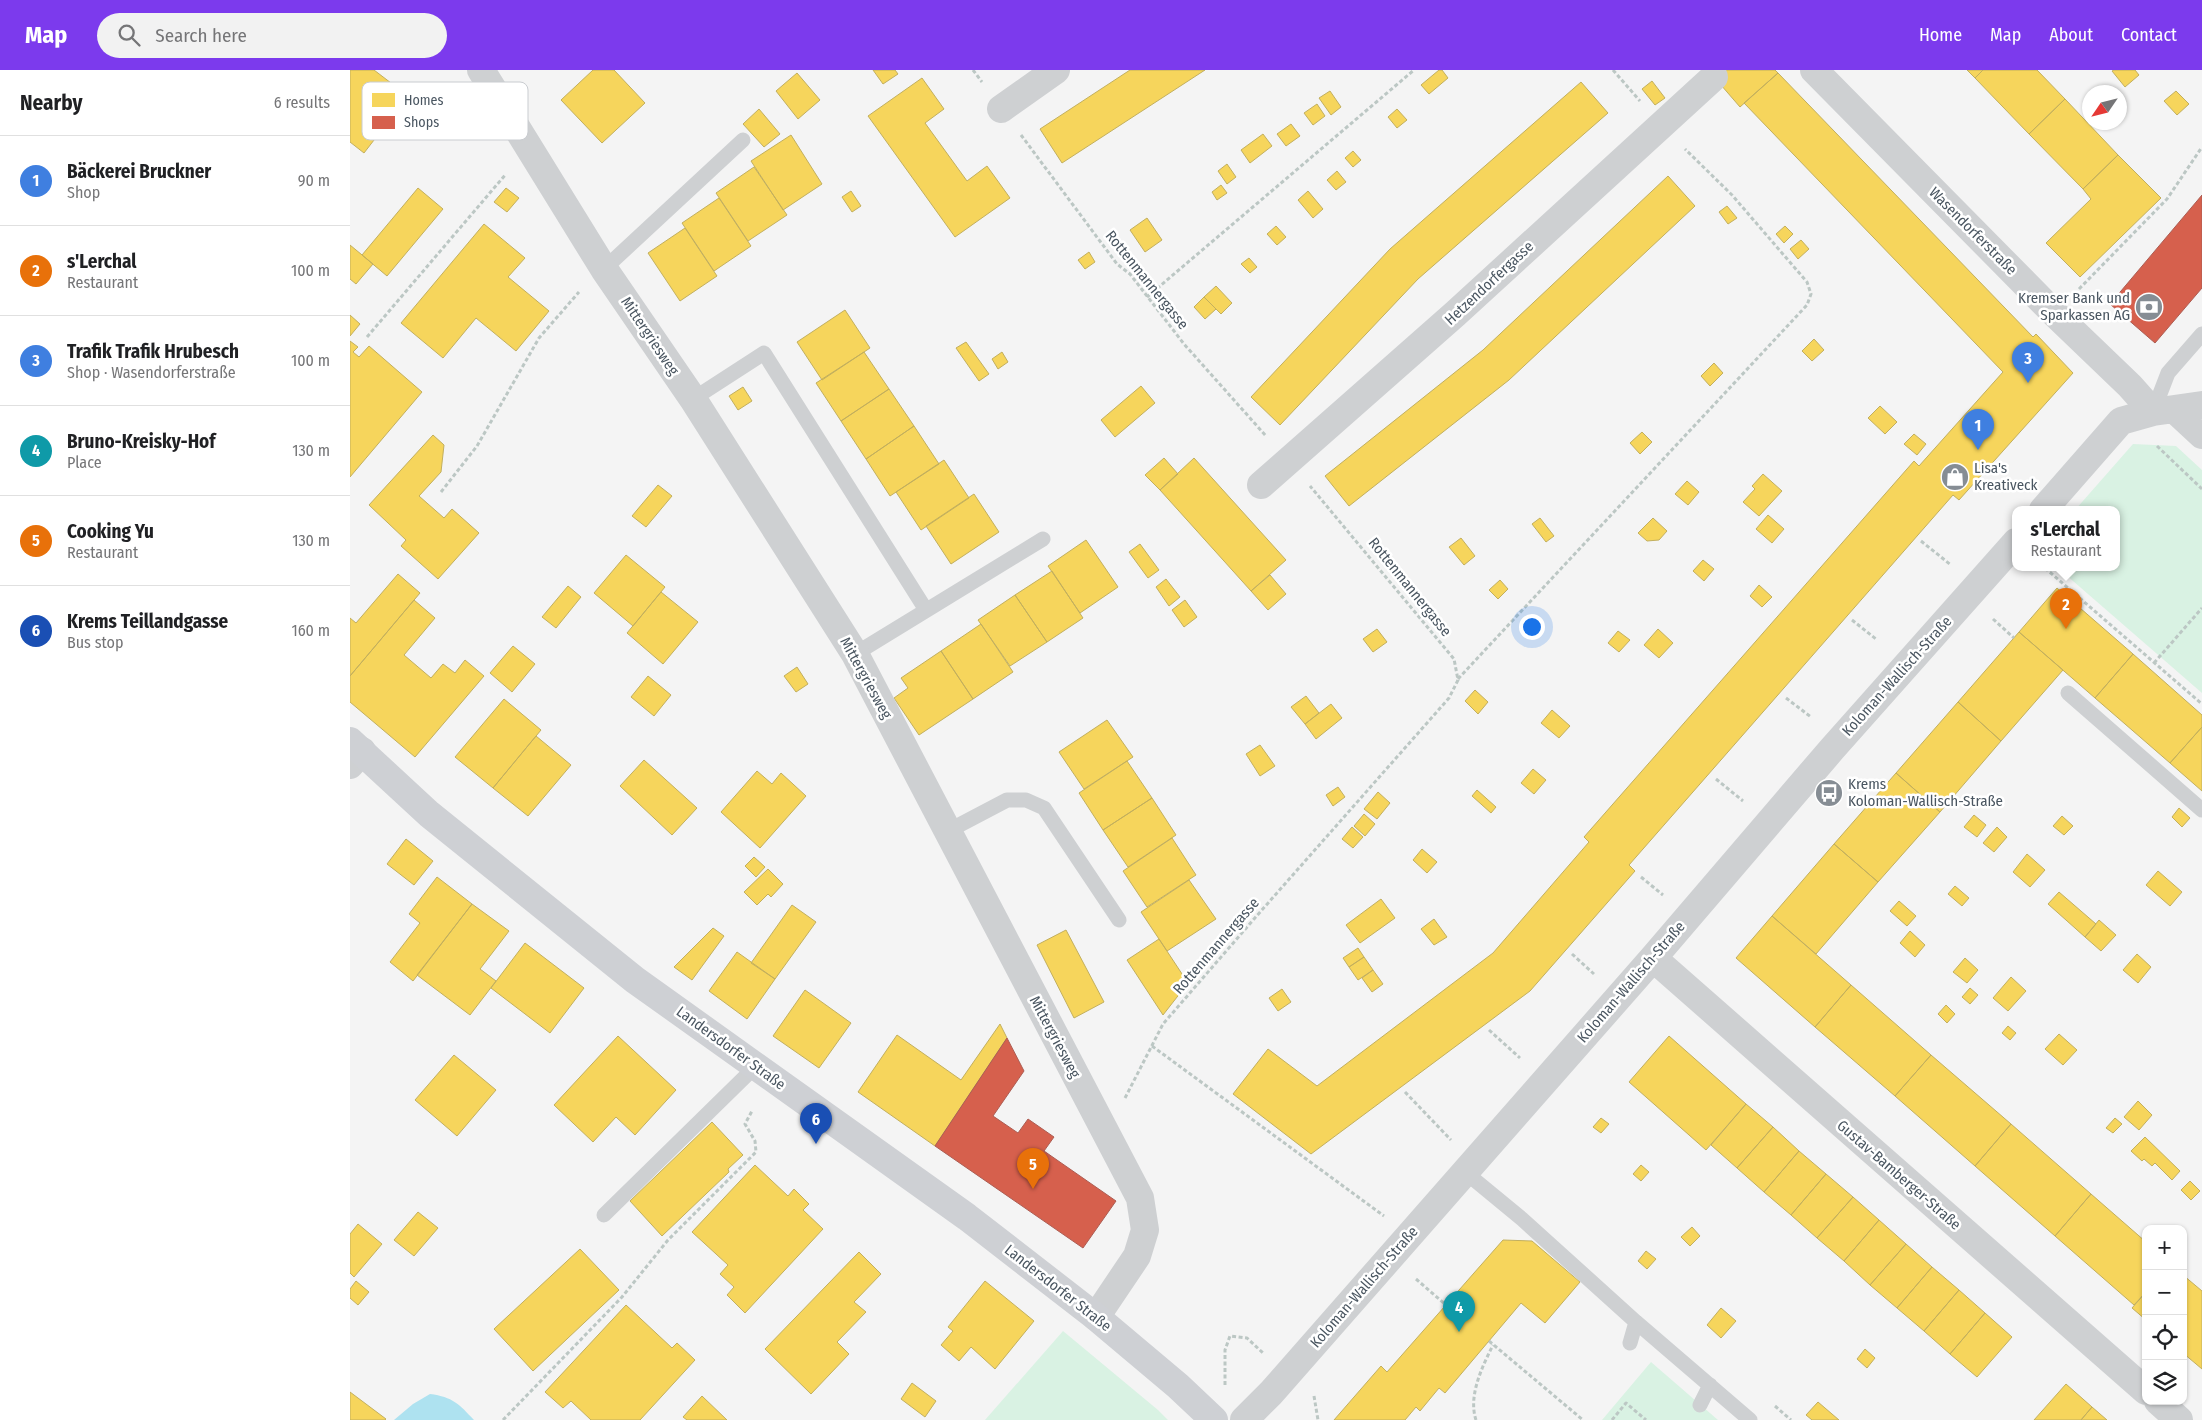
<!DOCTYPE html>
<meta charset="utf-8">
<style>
body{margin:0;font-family:"Fira Sans Condensed",sans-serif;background:#f2f2f2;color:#202124}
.controls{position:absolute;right:15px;bottom:15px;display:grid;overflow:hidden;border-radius:10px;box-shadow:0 1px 4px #0004}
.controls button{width:45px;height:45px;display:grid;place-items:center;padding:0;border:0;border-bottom:1px solid #e0e0e0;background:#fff;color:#202124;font:25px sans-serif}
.compass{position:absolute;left:1732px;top:15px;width:45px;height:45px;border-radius:50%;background:#fff;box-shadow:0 1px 4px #0004;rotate:235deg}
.you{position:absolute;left:1181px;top:556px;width:18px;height:18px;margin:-12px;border:4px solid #fff;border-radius:50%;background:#1a73e8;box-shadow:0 0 0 8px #1a73e833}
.badge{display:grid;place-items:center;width:32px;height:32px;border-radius:50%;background:#7c3aed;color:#fff;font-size:16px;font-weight:700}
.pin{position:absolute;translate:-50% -41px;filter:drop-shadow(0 1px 2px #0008)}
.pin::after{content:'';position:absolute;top:26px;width:18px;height:15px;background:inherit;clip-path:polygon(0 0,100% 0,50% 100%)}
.popup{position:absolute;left:1662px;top:436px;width:108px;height:65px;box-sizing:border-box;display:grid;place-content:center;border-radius:10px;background:#fff;filter:drop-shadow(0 1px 4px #0005);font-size:16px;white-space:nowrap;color:#757577}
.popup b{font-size:19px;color:#202124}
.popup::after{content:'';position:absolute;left:50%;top:100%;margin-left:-10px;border:10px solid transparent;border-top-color:#fff}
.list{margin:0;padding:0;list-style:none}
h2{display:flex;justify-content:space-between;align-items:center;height:65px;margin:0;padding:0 20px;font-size:21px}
h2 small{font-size:16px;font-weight:400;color:#757577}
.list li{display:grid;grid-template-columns:32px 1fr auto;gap:15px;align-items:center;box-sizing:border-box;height:90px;padding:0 20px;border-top:1px solid #e0e0e0}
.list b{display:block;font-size:19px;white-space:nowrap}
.list p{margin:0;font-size:16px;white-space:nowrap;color:#757577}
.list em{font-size:16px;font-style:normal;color:#757577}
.icon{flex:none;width:28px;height:28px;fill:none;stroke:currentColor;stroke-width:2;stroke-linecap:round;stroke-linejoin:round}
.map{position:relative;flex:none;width:1852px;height:1350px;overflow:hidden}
header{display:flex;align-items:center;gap:30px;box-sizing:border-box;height:70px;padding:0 25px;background:#7c3aed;color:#fff}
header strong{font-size:24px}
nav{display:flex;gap:28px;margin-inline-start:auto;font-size:18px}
.search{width:350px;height:45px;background:#f2f2f2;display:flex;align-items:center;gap:12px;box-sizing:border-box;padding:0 18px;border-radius:28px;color:#757577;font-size:19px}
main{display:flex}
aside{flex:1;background:#fff}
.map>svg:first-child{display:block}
</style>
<header>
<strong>Map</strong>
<div class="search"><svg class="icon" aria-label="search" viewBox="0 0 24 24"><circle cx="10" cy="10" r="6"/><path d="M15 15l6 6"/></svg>Search here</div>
<nav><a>Home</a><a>Map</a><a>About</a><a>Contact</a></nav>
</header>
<main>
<aside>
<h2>Nearby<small>6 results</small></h2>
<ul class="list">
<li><span class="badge" style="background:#3f7fe0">1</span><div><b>Bäckerei Bruckner</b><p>Shop</p></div><em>90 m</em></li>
<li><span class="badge" style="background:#e8710a">2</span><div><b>s'Lerchal</b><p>Restaurant</p></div><em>100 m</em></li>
<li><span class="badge" style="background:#3f7fe0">3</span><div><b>Trafik Trafik Hrubesch</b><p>Shop · Wasendorferstraße</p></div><em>100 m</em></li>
<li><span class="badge" style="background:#0f9aa8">4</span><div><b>Bruno-Kreisky-Hof</b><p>Place</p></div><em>130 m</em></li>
<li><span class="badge" style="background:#e8710a">5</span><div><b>Cooking Yu</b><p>Restaurant</p></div><em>130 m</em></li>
<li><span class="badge" style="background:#1a4fb4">6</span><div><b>Krems Teillandgasse</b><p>Bus stop</p></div><em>160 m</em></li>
</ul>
</aside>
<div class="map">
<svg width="1852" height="1350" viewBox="0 0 1852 1350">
<rect width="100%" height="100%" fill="#f4f4f4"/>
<!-- green -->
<path fill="#d9f2e3" d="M1783,374l43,2 26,24v223l-144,-125h58v-58h-41z
M713,1261l95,79 10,10h-183z
M1301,1292l67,58h-116z"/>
<!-- water -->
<path fill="#aee2f0" d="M80,1324c23,3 29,10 44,26h-80l19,-16z"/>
<!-- homes -->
<path fill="#f6d55c" stroke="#c2af5e" d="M0,0h24l34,26 -44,57 -14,-11z
M243,0h21l31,33 -43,40 -41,-43z
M523,0h22l3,4 -15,10z
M780,0h75l-143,93 -22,-34z
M1089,0h3l6,8 -19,16 -8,-9z
M1358,0h67l3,3 -38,34z
M1617,0h16l-8,8z
M1633,0h54l28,29 -36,35 -54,-56z
M1764,0h21l4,5 -14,12 -13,-16z
M447,3l23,27 -22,19 -22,-28z
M1428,3l255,264 3,-3 37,39 -114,127 -6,-5 -324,370 6,6 -105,120 -219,163 -78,-60 35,-45 49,37 176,-133 96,-111 -5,-5 330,-376 5,5 84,-94 -259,-269z
M572,8l22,31 -19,14 42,58 20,-15 23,32 -55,39 -87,-121z
M1302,11l13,17 -10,7 -13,-16z
M1231,12l27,31 -190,166 -138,146 -29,-28 139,-148z
M980,21l11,16 -10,8 -12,-17z
M1826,21l13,13 -12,11 -13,-14z
M1715,29l53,56 -35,34 -54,-55z
M967,34l8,12 -12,9 -9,-12z
M409,39l21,25 -16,13 -21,-23z
M1047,39l10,11 -10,8 -9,-11z
M941,54l9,12 -14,10 -9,-12z
M913,64l9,12 -22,17 -9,-13z
M441,65l31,49 -39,26 -32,-49z
M1003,81l8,9 -8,7 -8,-9z
M1768,85l43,43 -81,79 -34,-34 45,-44 -8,-10z
M877,94l9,13 -9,7 -9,-13z
M404,97l33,48 -39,26 -32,-48z
M987,101l9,11 -10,8 -9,-10z
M1318,106l27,30 -186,174 -160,126 -24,-30 158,-126z
M871,115l6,8 -10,7 -5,-8z
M68,118l25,21 -56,67 -25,-21z
M156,118l13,10 -12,14 -13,-10z
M501,121l10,15 -9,6 -10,-15z
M958,121l15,18 -10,9 -15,-18z
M369,128l32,48 -37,25 -32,-48z
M1377,136l10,12 -9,6 -9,-12z
M797,148l15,22 -17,12 -15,-22z
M134,154l41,34 -17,19 41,34 -33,40 -40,-33 -33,40 -42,-35z
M926,156l10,11 -9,8 -10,-11z
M1435,156l8,8 -9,9 -8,-9z
M335,158l32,48 -37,25 -32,-48z
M1451,170l8,9 -11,10 -8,-10z
M0,175l23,19 -17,20 -6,-5z
M739,182l6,10 -10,7 -7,-9z
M899,188l8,9 -7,6 -9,-9z
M866,216l16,17 -11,11 -17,-17z
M854,227l12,12 -11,10 -11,-12z
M495,240l25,38 -48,32 -25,-38z
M0,245l10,9 -10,12z
M1464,269l10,11 -12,11 -10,-10z
M0,271l8,6 -5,5 6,5 10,-11 53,46 -72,85z
M616,272l23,32 -10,7 -23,-33z
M514,282l25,37 -48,32 -25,-38z
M652,282l6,10 -10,7 -6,-10z
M1364,293l9,10 -13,13 -9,-10z
M791,316l14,17 -40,34 -14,-17z
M393,317l9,14 -14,9 -9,-14z
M539,319l25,37 -48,33 -25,-38z
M1530,336l17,16 -12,12 -17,-16z
M564,356l25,38 -49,32 -24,-37z
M1292,362l10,10 -12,12 -10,-11z
M1564,364l12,10 -9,11 -13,-11z
M83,365l11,10 -3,27 -22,24 25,22 8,-9 27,24 -41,46 -37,-33 5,-6 -37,-35z
M814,388l14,16 -18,16 -15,-15z
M844,388l92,102 -35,31 -91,-101z
M594,390l25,38 -48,32 -25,-38z
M1413,404l19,17 -23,25 -16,-14 12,-13 -3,-3z
M1337,411l12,11 -11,13 -13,-11z
M308,415l14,11 -26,31 -14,-11z
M624,424l25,38 -48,32 -25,-38z
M1418,445l16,14 -12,14 -16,-14z
M1190,448l14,18 -8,6 -14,-18z
M1303,448l14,13 -8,9 -12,1 -9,-8z
M1111,468l14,18 -11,9 -15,-18z
M736,470l32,47 -38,26 -32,-47z
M790,474l19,26 -11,8 -19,-26z
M276,485l39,32 -32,39 -39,-33z
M1353,490l11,9 -10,12 -11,-10z
M702,501l31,47 -36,24 -32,-47z
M48,504l22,19 -70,83v-58l6,5z
M920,505l16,19 -18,16 -17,-19z
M816,509l14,18 -11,9 -13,-19z
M1150,510l8,9 -10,10 -9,-9z
M1409,515l13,12 -10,10 -12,-11z
M218,516l13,11 -25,31 -14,-11z
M1707,518l76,66 -38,44 -76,-66z
M311,522l37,30 -35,42 -36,-31z
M665,525l32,47 -37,24 -32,-46z
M64,530l21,18 -31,37 27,23 12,-14 12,9 10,-13 19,16 -69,81 -65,-55v-26z
M835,530l12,17 -13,10 -12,-17z
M631,554l32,48 -40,27 -32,-48z
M1027,559l10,13 -14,10 -10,-13z
M1308,559l15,14 -14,15 -15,-13z
M1268,561l12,9 -11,12 -11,-9z
M1669,562l44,38 -62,71 -43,-39z
M163,576l22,18 -23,28 -22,-19z
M591,581l32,48 -54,36 -25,-37 14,-10 -7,-10z
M1783,584l69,61v12l-32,36 -75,-65z
M447,597l11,17 -12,8 -12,-16z
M298,606l23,19 -17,21 -23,-19z
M1125,620l13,12 -10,12 -13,-13z
M956,626l13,17 -14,11 -14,-17z
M154,629l37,31 -48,58 -38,-31z
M1608,632l43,39 -61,71 -44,-39z
M981,634l11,14 -26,21 -11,-15z
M1202,640l18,16 -11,12 -18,-15z
M757,650l26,37 -49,32 -25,-37z
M1852,657v64l-32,-28z
M186,666l35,29 -43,51 -35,-28z
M910,675l15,21 -15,10 -14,-22z
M294,690l53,48 -25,27 -52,-49z
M777,691l25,37 -49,32 -24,-37z
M1183,699l13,11 -12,14 -13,-11z
M407,701l15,13 9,-11 25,23 -46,52 -39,-36z
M1546,703l44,39 -62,70 -44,-38z
M988,717l7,10 -12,9 -7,-11z
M1127,720l19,17 -5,6 -19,-17z
M1028,722l12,11 -13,16 -13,-10z
M802,728l24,37 -48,32 -25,-37z
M1829,738l11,10 -8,9 -10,-10z
M1014,744l11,10 -10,12 -11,-10z
M1624,745l12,10 -9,12 -13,-10z
M1712,746l11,10 -9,9 -11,-9z
M1002,757l11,10 -10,11 -11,-9z
M1647,757l10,10 -13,15 -11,-9z
M822,768l24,37 -49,32 -24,-36z
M56,769l27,22 -19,24 -27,-21z
M1484,774l44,38 -62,72 -44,-38z
M1072,779l15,13 -10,11 -14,-13z
M1677,784l18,16 -15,17 -17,-15z
M404,787l11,10 -9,10 -11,-11z
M418,799l15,15 -12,13 -3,-3 -11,11 -13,-13z
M1808,801l24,21 -12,14 -24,-21z
M87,807l35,27 -59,77 -23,-19 30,-39 -11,-9z
M839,810l27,39 -49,32 -26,-39z
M1605,816l14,12 -7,8 -14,-12z
M1709,822l37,32 -11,13 -37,-33z
M1031,829l14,19 -35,25 -14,-18z
M1549,831l17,15 -9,10 -17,-15z
M122,834l37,27 -29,38 16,12 -26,34 -53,-40z
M442,835l24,17 -41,57 -24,-16z
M1422,846l79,69 -36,42 -79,-69z
M1084,849l13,18 -13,8 -13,-16z
M1749,850l17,15 -15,16 -16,-14z
M363,858l11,8 -32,44 -18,-13z
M716,860l38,72 -30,16 -37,-73z
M1560,861l15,14 -10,12 -15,-14z
M809,869l29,44 -25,32 -36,-55z
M175,873l59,45 -34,45 -59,-45z
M1008,878l6,9 -15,10 -6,-9z
M387,882l38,27 -28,40 -38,-28z
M1787,884l14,13 -13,16 -15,-13z
M1014,887l9,13 -15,10 -9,-13z
M1615,888l13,12 -11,13 -14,-11z
M1023,900l10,14 -11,8 -10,-14z
M1661,907l15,14 -18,20 -15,-13z
M1501,915l80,70 -36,41 -80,-69z
M1620,918l8,7 -8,9 -8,-7z
M932,919l9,13 -13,9 -9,-13z
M455,920l46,33 -32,45 -46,-32z
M1596,935l9,9 -8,9 -9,-9z
M650,954l7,14 -72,108 -77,-54 39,-57 64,45z
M1658,956l8,7 -6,7 -8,-7z
M1709,964l18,16 -14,15 -18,-16z
M268,966l58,54 -41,45 -19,-18 -23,25 -39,-37z
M1319,966l77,68 -40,46 -77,-68z
M104,985l42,35 -39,46 -42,-36z
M1581,985l80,69 -36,42 -80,-70z
M1788,1031l14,14 -13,15 -15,-13z
M1396,1034l27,23 -36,41 -26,-23z
M1251,1048l8,6 -8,9 -8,-6z
M1765,1048l7,6 -9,9 -7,-5z
M362,1052l31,33 -15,14 1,3 -67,64 -32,-35z
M1661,1054l80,70 -36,42 -80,-70z
M1423,1057l26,24 -35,41 -27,-24z
M1795,1067l35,34 -8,9 -17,-17 -3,3 -8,-7 -2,2 -11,-10z
M1449,1081l27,23 -35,41 -27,-23z
M405,1095l33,31 6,-7 15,15 -6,6 20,19 -78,84 -18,-18 7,-8 -14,-13 8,-9 -36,-33z
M1291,1095l8,7 -8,9 -8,-7z
M1476,1104l27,23 -36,41 -26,-23z
M1840,1111l10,10 -9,9 -10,-10z
M1741,1124l55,48v50l-12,13 -79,-69z
M1503,1127l26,23 -35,41 -27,-23z
M68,1142l20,16 -24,28 -20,-16z
M1529,1150l27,24 -36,41 -26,-24z
M8,1154l24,20 -28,33 -4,-4v-39z
M1342,1157l8,9 -10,10 -9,-9z
M1153,1170l29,1 48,41 -35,41 -24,-20 -76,90 -6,-5 -19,23 -4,-4 -11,13h-71l47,-54 6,6z
M1556,1174l26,23 -35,41 -27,-23z
M230,1179l39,41 -86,81 -39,-42z
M1296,1181l10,8 -9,10 -9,-8z
M509,1182l22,22 -27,28 12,10 -29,30 12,12 -38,40 -46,-45z
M1582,1197l27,23 -35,41 -27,-23z
M1833,1205l19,16v78l-19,-16z
M6,1211l13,11 -11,13 -8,-7v-9z
M635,1211l49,40 -39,48 -24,-22 -12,14 -18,-16 12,-14 -5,-4z
M1609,1220l26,23 -35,41 -26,-23z
M1796,1222v28l-14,-12z
M276,1235l46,43 5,-5 18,17 -55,60h-49l-20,-19 -8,7 -18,-16z
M1371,1238l15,13 -15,17 -14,-13z
M1635,1243l27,24 -35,40 -27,-23z
M1515,1279l10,9 -8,10 -10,-9z
M562,1313l24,18 -11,16 -24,-18z
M1716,1314l26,23 -11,13h-47z
M0,1322l36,27 -1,1h-35z
M352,1326l25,24h-40l-4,-3z
M1468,1332l21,18h-27l-6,-5z
M1742,1337l15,13h-26z"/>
<!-- shops -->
<path fill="#d6604d" stroke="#ac5d53" d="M1852,125v93l-47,55 -45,-39z
M657,968l17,33 -31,45 25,17 10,-14 26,18 -10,14 72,50 -33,47 -148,-102z"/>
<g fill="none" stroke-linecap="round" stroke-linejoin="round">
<!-- path -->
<path stroke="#bcc7c4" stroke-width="3" stroke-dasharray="4 2.5" stroke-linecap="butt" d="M623,0l9,12
M1263,0l27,31
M671,65l96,129 13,10 54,70 82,92
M1729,219l88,-90 35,-52
M797,227l267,-227
M17,267l139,-163
M1807,376l45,43
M91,422l36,-46 62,-108 40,-46
M1571,471l30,24
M1695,498l157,136
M1643,549l21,19
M1502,550l24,19
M1804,593l48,-55
M1108,609l349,-374 4,-11 -4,-12 -75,-87 -47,-46
M1436,628l25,19
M1366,709l27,22
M1291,807l22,18
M1222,884l22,20
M1139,960l31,28
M802,976l232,170
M1055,1022l46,48
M775,1028l38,-74 91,-105 195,-221 9,-18 -4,-21 -144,-173
M1066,1209l30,26
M1139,1271l94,79
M875,1315v-35l5,-14 17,2 16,15
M964,1326l4,24
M1425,1336l16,14
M153,1350l119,-123 46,-57 88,-88 -1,-11 -10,-17 7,-13
M1126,1350c-8,-24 6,-53 17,-75
M1262,1350l14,-17 20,17"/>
<!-- service -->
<path stroke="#ced0d2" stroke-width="15" d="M254,199l139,-129
M343,329l71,-46 162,257
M1803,342l15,-39 34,-39
M505,584l188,-115
M1718,623l134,117
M598,761l59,-31h19l18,8 75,112
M1115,1102l57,47 114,103 114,98
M254,1145l152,-149
M1280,1273l6,-21
M1350,1335l10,-20"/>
<!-- minor -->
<path stroke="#ced0d2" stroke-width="28" d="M131,0l123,199 89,130 162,255 285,544 5,32 -8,26 -41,61
M1464,0l241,244 75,72 23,26
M651,39l55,-39
M1825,340l27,25
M911,415l194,-171 259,-237
M1693,440l78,-89 32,-9 49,-7
M0,695l12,-14
M1303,888l493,433
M1808,1331l21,19
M894,1350l27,-27 382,-435 179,-209 184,-207"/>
<!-- secondary -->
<path stroke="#ced0d4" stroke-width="28" d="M0,671l79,73 206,166 332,237 129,100 82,69 36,34"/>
</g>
<!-- icons -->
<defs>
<symbol id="bank-disc" viewBox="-11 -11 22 22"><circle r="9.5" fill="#868d94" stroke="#fff"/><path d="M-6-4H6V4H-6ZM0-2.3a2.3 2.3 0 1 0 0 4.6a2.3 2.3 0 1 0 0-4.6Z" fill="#fff"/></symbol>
<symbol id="shop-disc" viewBox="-11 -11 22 22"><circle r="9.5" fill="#868d94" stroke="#fff"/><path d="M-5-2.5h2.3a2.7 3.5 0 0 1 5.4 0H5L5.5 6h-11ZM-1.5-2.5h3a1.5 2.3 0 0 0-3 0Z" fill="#fff"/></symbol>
<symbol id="bus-disc" viewBox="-11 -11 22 22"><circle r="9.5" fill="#868d94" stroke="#fff"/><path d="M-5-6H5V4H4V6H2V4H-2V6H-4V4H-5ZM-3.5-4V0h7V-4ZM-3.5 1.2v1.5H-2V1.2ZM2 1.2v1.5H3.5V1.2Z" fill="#fff"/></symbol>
</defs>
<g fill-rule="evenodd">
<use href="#bank-disc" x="1783" y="221" width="32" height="32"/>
<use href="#shop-disc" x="1589" y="391" width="32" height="32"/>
<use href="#bus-disc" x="1463" y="707" width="32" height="32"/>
</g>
<g text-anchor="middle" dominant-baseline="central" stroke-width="5" stroke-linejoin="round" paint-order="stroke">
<!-- street labels -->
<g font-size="15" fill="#4a5661" stroke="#fff">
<text transform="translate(1623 161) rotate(45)">Wasendorferstraße</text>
<text transform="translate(797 210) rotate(51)">Rottenmannergasse</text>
<text transform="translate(1139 213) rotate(-43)">Hetzendorfergasse</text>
<text transform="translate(300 266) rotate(56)">Mittergriesweg</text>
<text transform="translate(1060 517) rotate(51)">Rottenmannergasse</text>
<text transform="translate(1547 606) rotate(-48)">Koloman-Wallisch-Straße</text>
<text transform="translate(516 608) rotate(61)">Mittergriesweg</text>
<text transform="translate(866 876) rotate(-49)">Rottenmannergasse</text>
<text transform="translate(1281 912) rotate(-49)">Koloman-Wallisch-Straße</text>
<text transform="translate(705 967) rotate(62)">Mittergriesweg</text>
<text transform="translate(381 978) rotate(36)">Landersdorfer Straße</text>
<text transform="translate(1549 1105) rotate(41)">Gustav-Bamberger-Straße</text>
<text transform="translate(1014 1217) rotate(-49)">Koloman-Wallisch-Straße</text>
<text transform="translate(708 1218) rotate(38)">Landersdorfer Straße</text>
</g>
<!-- poi labels -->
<g font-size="15" fill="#4a5661" stroke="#fff" text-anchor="start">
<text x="1780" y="228" text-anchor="end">Kremser Bank und<tspan x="1780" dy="17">Sparkassen AG</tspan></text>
<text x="1624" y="398">Lisa's<tspan x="1624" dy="17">Kreativeck</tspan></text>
<text x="1498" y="714">Krems<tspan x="1498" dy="17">Koloman-Wallisch-Straße</tspan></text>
</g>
</g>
<!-- legend -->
<rect x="12" y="12" width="166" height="58" rx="8" fill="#fff" stroke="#c9ccd0" stroke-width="1"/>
<rect x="22" y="23" width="23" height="14" fill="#f6d55c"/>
<rect x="22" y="46" width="23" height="13" fill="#d6604d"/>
<g font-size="14" fill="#4a5661">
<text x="54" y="35">Homes</text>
<text x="54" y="57">Shops</text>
</g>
</svg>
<div class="controls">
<button>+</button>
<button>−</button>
<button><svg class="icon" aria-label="locate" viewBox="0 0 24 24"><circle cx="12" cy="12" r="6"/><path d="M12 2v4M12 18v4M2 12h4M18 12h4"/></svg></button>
<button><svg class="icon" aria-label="layers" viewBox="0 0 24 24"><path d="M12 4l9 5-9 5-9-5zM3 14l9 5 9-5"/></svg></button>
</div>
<svg class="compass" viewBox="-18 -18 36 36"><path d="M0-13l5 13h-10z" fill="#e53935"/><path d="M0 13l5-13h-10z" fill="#757577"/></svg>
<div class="you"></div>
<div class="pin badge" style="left:1628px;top:380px;background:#3f7fe0">1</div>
<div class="pin badge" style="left:1716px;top:559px;background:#e8710a">2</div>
<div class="popup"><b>s'Lerchal</b>Restaurant</div>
<div class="pin badge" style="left:1678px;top:313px;background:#3f7fe0">3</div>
<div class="pin badge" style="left:1109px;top:1262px;background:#0f9aa8">4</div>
<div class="pin badge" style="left:683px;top:1119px;background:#e8710a">5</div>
<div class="pin badge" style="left:466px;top:1074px;background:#1a4fb4">6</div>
</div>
</main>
